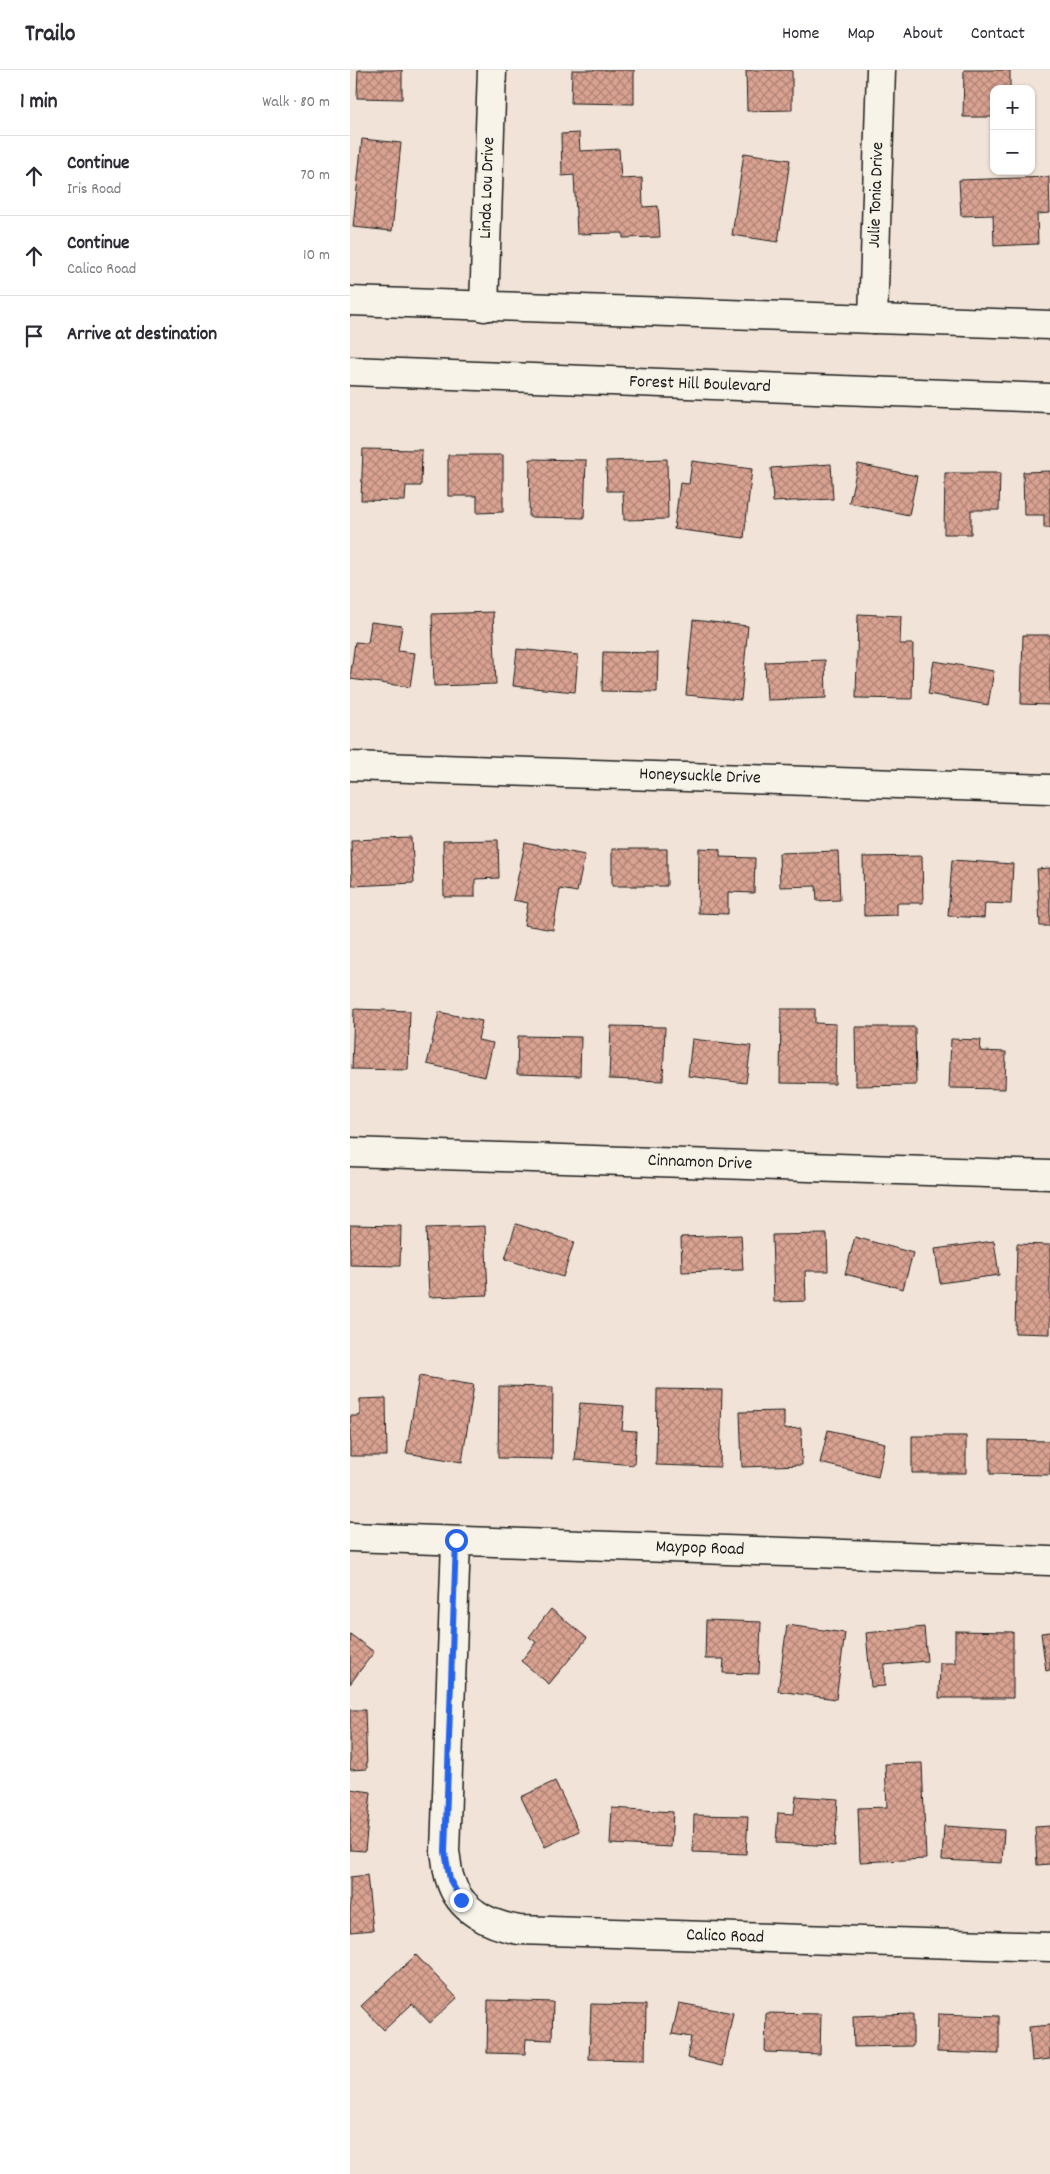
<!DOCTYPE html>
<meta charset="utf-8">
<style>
body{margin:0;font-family:Dekko,sans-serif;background:#f7f7f7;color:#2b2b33}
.controls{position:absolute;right:15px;top:15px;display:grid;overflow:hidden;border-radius:10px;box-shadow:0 1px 4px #0004}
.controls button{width:45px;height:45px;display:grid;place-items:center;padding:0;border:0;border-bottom:1px solid #e1e1e2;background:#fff;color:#2b2b33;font:25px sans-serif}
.stop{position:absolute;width:15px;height:15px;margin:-11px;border:4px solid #2563eb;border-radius:50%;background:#fff}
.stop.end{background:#2563eb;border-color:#fff;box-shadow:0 1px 5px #0008}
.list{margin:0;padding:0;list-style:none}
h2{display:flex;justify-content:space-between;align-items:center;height:65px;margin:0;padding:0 20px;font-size:21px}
h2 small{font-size:16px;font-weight:400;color:#7c7c81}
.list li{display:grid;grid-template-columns:32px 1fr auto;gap:15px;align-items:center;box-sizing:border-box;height:80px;padding:0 20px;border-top:1px solid #e1e1e2}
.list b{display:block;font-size:19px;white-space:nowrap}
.list p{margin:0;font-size:16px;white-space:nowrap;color:#7c7c81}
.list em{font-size:16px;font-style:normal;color:#7c7c81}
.icon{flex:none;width:28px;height:28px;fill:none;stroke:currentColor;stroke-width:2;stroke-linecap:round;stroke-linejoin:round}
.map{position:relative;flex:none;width:700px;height:2104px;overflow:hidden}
header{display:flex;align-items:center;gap:30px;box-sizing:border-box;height:70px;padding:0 25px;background:#fff;border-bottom:1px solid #e1e1e2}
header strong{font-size:24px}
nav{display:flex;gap:28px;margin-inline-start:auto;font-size:18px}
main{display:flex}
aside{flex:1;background:#fff}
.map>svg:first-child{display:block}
</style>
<header>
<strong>Trailo</strong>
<nav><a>Home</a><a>Map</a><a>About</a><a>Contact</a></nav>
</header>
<main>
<aside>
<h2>1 min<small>Walk · 80 m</small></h2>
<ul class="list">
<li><svg class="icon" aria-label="ahead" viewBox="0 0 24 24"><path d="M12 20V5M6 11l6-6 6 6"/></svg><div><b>Continue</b><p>Iris Road</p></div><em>70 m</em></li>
<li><svg class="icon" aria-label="ahead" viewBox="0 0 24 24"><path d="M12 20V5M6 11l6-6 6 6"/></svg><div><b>Continue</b><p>Calico Road</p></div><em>10 m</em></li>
<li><svg class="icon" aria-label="arrive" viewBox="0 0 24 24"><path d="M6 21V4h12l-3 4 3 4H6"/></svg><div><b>Arrive at destination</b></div></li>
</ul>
</aside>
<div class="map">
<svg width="700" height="2104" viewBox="0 0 700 2104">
<defs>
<pattern id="building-cross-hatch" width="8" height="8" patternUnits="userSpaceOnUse" patternTransform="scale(1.25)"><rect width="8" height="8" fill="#d9a291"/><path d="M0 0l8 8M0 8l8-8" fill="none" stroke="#af8376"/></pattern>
</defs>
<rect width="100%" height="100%" fill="#f1e3d7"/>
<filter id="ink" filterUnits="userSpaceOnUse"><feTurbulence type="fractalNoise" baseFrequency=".02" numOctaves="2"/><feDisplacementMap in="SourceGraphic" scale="10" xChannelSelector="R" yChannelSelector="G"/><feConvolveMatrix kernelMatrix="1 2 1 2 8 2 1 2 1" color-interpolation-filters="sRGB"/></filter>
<g filter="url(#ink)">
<!-- building -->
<path fill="url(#building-cross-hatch)" stroke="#1c1c1c" d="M8,0h44v29l-45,-1z
M222,0h62v34l-63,-1z
M396,0h46v40l-45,1z
M614,0h46v19h-16v28h-31z
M229,63l1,18 39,-2 2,30 21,-1 1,29 15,-1 2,31 -37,1v-5l-46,1 -3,-59 -12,1 -1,-42z
M12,69l39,4 -9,88 -39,-4z
M394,83l46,7 -12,82 -46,-7z
M699,107l1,36 -13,1 1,30 -44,2 -1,-31 -32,1 -2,-36z
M13,379l59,1 -1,36h-15l-1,15 -44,-1z
M98,385h55v57l-26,1v-17h-29z
M180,389l56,1 -2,58 -55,-1z
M317,389l1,60 -44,1 -1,-29h-16l-1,-30z
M342,391l60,8 -8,69 -70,-9 6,-46 9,1z
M481,394l2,35 -60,3 -2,-34z
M508,394l59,12 -8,39 -60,-12z
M700,401v57h-6v-13h-20l-1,-43z
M595,403h55l-1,37h-28v24h-27z
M143,542l3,72 -62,2 -2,-72z
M508,544l43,2 -1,28h13l-1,55 -56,-1z
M343,550l55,6 -7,74 -55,-5z
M21,552l31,4 -4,25 17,2 -5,34 -60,-8 5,-37 13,1z
M673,565h27v70l-29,-1z
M167,579l61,6 -3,37 -62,-6z
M253,582l55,1 -1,39 -55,-1z
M475,590l1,38 -59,2 -2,-38z
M584,591l60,10 -6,34 -60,-11z
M62,768l2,45 -62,3 -1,-46z
M148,770l1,38 -24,1v18h-31l-1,-56z
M175,773l60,12 -8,37 -17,-3 -7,41 -29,-5 4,-22 -15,-3z
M349,778l21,1v8l35,1 -1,35 -26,-1v22l-30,-1z
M262,779h55v37h-55z
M488,781l2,49 -23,1 -1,-15 -36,1 -1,-34z
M572,786l1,47h-26v12l-33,1 -1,-59z
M602,790l61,4 -2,40 -26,-1 -1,15 -36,-2z
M700,798v58h-10l-3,-57z
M4,939l56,2 -2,59 -56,-1z
M431,939h34v14l21,1 -1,60 -55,-1z
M89,942l43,9 -4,19 15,3 -8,34 -58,-13z
M261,956l54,1 -2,54 -54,-2z
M505,957h60l1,58 -60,1z
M168,966l63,1 -1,39 -63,-2z
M342,969l59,7 -5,37 -58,-7z
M601,969l30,1 -1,11 26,1 -1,37 -56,-1z
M166,1154l58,18 -11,35 -58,-18z
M0,1155l51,1 -1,40 -50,-1z
M135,1156l3,69 -59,2 -3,-69z
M477,1164l1,37h-23l1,30 -32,1 -2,-67z
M391,1165l2,35 -61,2 -1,-35z
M505,1167l58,16 -10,36 -58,-15z
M644,1171l5,34 -59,8 -5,-34z
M667,1174l33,1v89l-35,-1z
M69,1306l55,9 -12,77 -56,-9z
M149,1316l54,1 -1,72 -54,-1z
M307,1319l65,1 -2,77 -64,-2z
M36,1328l1,58h-37v-40h10v-17z
M230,1333l44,3 -2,24 14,1 -2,34 -59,-5z
M434,1341v18l17,-1 1,37 -60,2 -2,-55z
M478,1360l57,13 -7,34 -58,-14z
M562,1366h54v37h-54z
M640,1370l60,1v34l-60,-1z
M201,1539l36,29 -38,46 -28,-23 15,-19 -7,-5z
M356,1550l55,2 -2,52 -36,-1 1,-14h-19z
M437,1555l58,8 -9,66 -58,-8z
M574,1557l3,34 -43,4 1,21 -14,1 -5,-54z
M605,1561l58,1v66h-74l1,-35h15z
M700,1562v38l-4,1 -5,-38z
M0,1564l24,18 -24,32z
M0,1640h15l2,59 -17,1z
M572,1693l4,96 -66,3 -2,-54 29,-1 -2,-43z
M205,1711l24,50 -34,16 -24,-50z
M0,1719l21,3 -6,59 -15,-1z
M446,1726l42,3 -3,47 -59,-3 2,-30 16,1z
M262,1738l61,4 -2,35 -61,-3z
M344,1745l54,1 -2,38 -53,-2z
M594,1756l60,4 -2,33 -60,-3z
M700,1756v38l-13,1 -2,-38z
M17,1805l6,55 -23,2v-55z
M66,1885l41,43 -27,25 -18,-19 -28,26 -23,-24z
M138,1930l65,2 -1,38 -26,-1 -1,15 -38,-1z
M329,1933l54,10 -11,53 -35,-8 4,-21 -19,-3z
M241,1934l55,1 -1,55 -56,-1z
M416,1943l55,1 -1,40 -55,-2z
M563,1944v32l-59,1 -1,-31z
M588,1944l61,2v38l-62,-2z
M700,1955v34l-18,2 -3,-34z"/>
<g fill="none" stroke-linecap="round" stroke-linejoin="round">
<defs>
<path id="street" d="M134,237l8,-237
M523,249l8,-249
M0,696l700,23
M0,1082l700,23
M0,1467l700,24
M106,1471l-11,311c2,9 2,19 5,27 9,32 40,46 69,51l531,17"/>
<path id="secondary" d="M0,231l700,24
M0,301l700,27"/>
</defs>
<!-- street casing -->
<use href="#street" stroke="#1c1c1c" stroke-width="31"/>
<!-- secondary casing -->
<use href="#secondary" stroke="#1c1c1c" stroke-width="31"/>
<!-- street -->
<use href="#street" stroke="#f7f3e8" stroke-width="28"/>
<!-- secondary -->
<use href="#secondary" stroke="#f7f3e8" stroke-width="28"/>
</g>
</g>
<g fill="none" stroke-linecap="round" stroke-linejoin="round" filter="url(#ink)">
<!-- route -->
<path stroke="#2563eb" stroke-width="6" d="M106,1470l-11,312 5,28 11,20"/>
</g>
<g text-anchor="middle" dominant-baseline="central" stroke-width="5" stroke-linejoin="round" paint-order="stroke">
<!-- street labels -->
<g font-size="18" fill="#1c1c1c" stroke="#f7f3e8">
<text transform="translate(138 118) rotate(-88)">Linda Lou Drive</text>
<text transform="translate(527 125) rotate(-88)">Julie Tonia Drive</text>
<text transform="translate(350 315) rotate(2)">Forest Hill Boulevard</text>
<text transform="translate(350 707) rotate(2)">Honeysuckle Drive</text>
<text transform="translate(350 1093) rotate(2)">Cinnamon Drive</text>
<text transform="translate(350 1479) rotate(2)">Maypop Road</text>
<text transform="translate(375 1867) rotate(2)">Calico Road</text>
</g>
</g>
</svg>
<div class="controls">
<button>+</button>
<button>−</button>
</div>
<div class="stop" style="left:106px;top:1470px"></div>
<div class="stop end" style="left:111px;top:1830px"></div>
</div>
</main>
